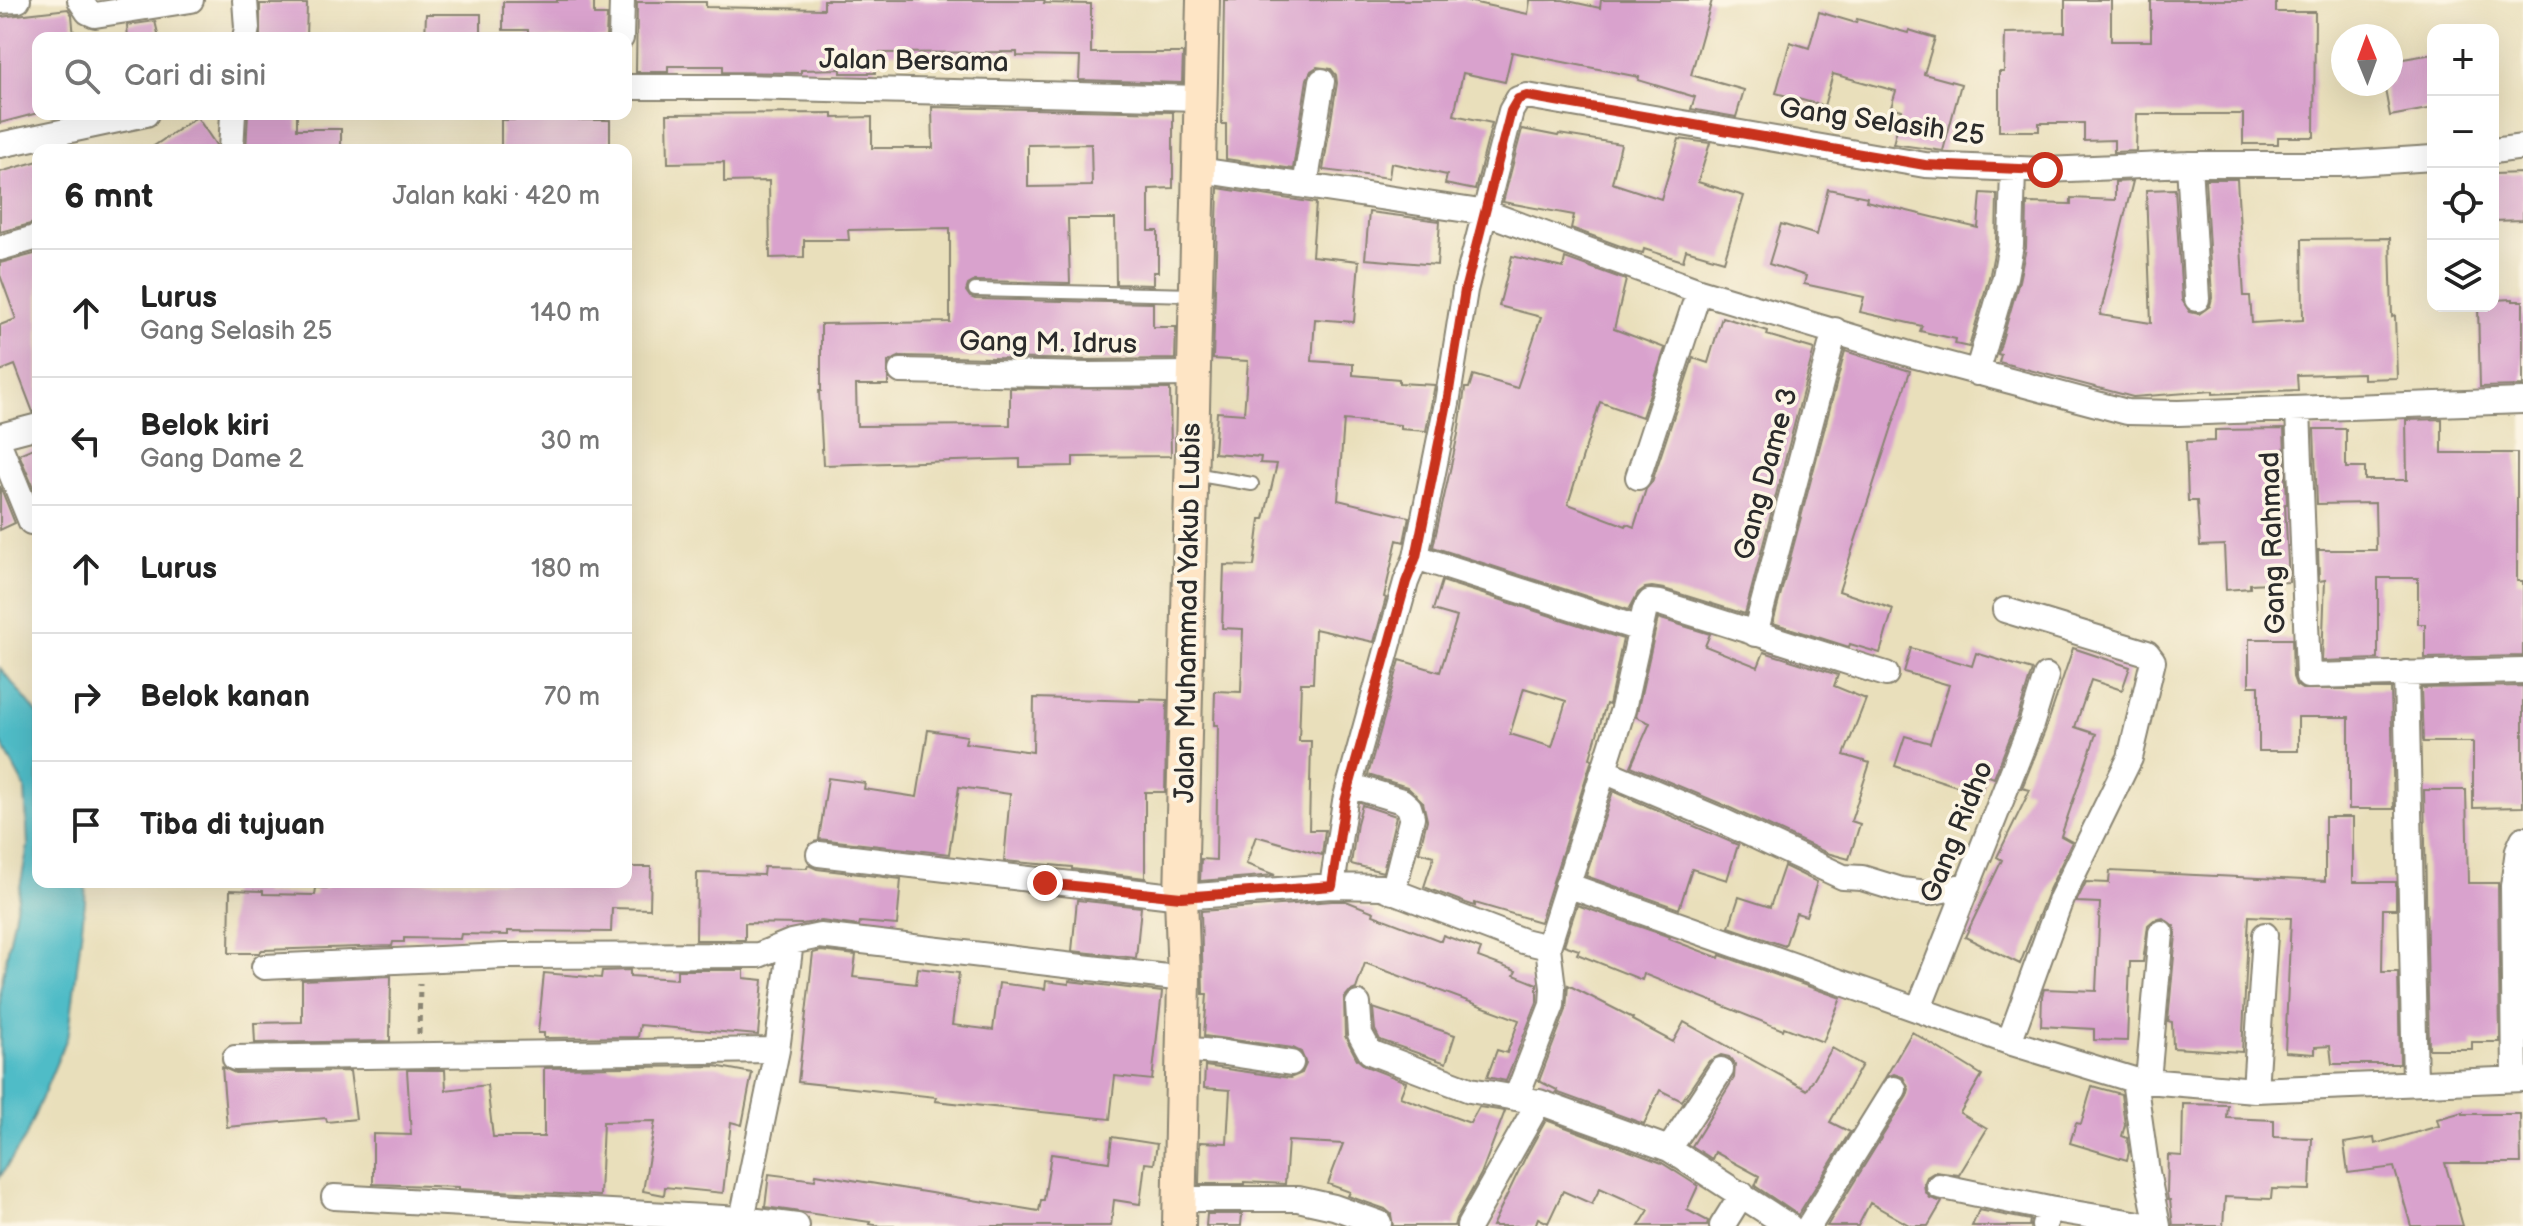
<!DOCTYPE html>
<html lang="id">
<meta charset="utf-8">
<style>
body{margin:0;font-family:"Balsamiq Sans",sans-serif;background:#f2f2f2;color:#222}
.controls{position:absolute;right:24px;top:24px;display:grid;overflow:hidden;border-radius:16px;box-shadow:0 8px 32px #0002}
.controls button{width:72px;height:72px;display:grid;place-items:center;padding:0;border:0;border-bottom:2px solid #e0e0e0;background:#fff;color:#222;font:40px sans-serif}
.compass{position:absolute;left:2331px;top:24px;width:72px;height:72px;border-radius:50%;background:#fff;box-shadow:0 8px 32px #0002;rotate:359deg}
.stop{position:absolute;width:24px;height:24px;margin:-18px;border:6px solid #c8321e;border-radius:50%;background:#fff}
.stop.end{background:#c8321e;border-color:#fff;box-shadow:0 2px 8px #0008}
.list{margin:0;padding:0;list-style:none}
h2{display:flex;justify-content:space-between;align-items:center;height:104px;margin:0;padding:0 32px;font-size:34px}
h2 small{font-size:26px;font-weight:400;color:#767676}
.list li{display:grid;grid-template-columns:52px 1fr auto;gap:24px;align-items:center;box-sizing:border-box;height:128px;padding:0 32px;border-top:2px solid #e0e0e0}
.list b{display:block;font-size:30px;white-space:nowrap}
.list p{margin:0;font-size:26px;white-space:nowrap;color:#767676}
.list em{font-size:26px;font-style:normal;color:#767676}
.icon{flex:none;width:44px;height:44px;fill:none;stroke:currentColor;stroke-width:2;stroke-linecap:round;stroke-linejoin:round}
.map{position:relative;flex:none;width:2523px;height:1226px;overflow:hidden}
.search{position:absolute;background:#fff;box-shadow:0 8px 32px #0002;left:32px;top:32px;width:600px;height:88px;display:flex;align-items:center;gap:20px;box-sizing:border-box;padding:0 28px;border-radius:16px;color:#767676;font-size:30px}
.panel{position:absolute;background:#fff;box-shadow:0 8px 32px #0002;left:32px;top:144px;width:600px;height:744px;border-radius:16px}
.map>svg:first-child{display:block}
</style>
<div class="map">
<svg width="2523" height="1226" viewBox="0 0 2523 1226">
<rect width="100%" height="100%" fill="#fcf5e5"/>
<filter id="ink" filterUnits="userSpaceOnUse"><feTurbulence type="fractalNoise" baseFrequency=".0125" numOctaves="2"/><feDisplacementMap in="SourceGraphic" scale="16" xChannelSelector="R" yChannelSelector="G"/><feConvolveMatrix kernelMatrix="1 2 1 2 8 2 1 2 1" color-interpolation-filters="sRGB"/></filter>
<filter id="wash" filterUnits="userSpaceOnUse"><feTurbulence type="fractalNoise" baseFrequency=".006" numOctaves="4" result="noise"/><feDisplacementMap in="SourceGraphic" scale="32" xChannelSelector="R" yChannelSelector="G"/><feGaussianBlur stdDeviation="1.8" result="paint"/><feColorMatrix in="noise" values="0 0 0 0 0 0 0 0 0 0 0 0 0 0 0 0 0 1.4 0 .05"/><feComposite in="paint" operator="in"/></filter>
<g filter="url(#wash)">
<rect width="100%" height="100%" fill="#e9dfbb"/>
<!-- water -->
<path fill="#4fbcc7" stroke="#3d7479" stroke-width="2" d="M0,668l38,46v168h48l-1,20 -16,131 -44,105 -25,39v-186l28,-145 -3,-58 -25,-48z"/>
<g id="blocks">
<!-- building -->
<path fill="#d9a2cd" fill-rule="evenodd" d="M557,0h37v15h13l-1,23h-78v-8h-25v-28h54z
M824,0h221l-1,3 47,1v49h92l-1,30 -103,-3 1,-23 -63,-1v-4l-142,1v20h-34v-4l-40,1v3l-78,-1v-6h-55v6h-32l1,-70h69v5l118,2z
M1224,0h238l66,14 2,-14h33l37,8 1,-8h111l-21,75 53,15 -8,27 -45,-8 4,-12 -57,-17 1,-3 -127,-25 -7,30 -42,-9 -9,42 38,8 -17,67 -30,-6 2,-9 -56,-12 -2,15 -66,-8 14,-87 -1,-8 -5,-6 -14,-2 -6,4 -4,8 -14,90 -67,-10v-35h-4z
M2065,0h46v41h40v-41h125v12h39l-1,125h-36v7h-35v-30h-106l-1,37 -22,1v-12l-30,1v-18h-45v8h-40v-59h5l1,-39 60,-1z
M260,4h47l-1,34h-46z
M68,9l4,6 2,23h-36v75l-38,10v-106z
M1819,12l37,11 1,-4 51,14 1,-3 26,8 -11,36 37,10 -18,67 -50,-7 9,-34 -11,-3 5,-16 -63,-17 -9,32 -48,-13 14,-51 19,6z
M426,14h55v24h-56z
M155,21l4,17h-31l-1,-13z
M2433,54v54l-43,8 -6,-32h7v-23z
M932,107l241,5v76l-24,1v42h9v41h-5v13l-37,-1 -1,-65h-47l2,64 -95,-2 -7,4 -2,6 4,6 5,2 178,4v24h23l-1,32 -87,1 -187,-4 -13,6v23h-32l1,41 153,-1v-37l160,1 1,67 -98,1v9l-53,1v-8l-197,6 -4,-74h2v-67l129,-2v-94l-102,2 1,10h-45v17l-34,1 -1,-77 -45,1v-20l-56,1 -1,-49 166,-1v5l39,-1v31h61zM1091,144l1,42 -64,1v-42z
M248,114h49v15h44v21h-95z
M197,117l19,28v5h-68z
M501,120h109v30h-109z
M1522,129l36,7 1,-2 62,10 -9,39 49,16 18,-60 31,4 -12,39 46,14 -20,65 -38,-11 -3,11 -39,-12 -1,4 -9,-2 -63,-23 3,-13 -71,-13z
M38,161v61l-38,10v-60z
M2523,173v47l-30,1v-47z
M2205,179h32l7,117h6l2,27 51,-3 -1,-81 88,-1 2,79 3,-1 2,62 -34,1v-6l-66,2 1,15 -85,4v-3l-80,6 -134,-35 2,-7 -3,-1 21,-73 7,-33 1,-45 44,1v-6l44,2v-18l18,-1 -33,134 51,8 -5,-133 29,-1 7,111 8,12 9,2 11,-8 2,-8z
M1218,188l98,15 -4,53 47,5 -5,61 -39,-3 -3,42 41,3v11l46,4v4l36,2 -9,46 -26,-2v-4l-56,-5 -6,80 71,17 -5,25 -7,-2 -13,57 2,1 -12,44 -59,-13 -2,54h-12l-2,58h12l-2,89h16l-3,25 -66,-19 -10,28 29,11 -75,6 1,-22 15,1 2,-135h-4l1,-34 26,1 2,-63 -21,-1 2,-63 30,1 6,-47h4l13,-55 -17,-1 1,-6 -47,-4 3,-41 27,2 4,-53 -35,-2z
M1828,189l39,8 -1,4 112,27 3,-35 16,1 -1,49 -6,31 -21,73 -14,-3 1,-5 -36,-8 2,-5 -62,-14 4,-15 -60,-13 2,-8 -37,-12 12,-40 36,11z
M1369,212l71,9 -3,44 -72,-6z
M38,253v158l-5,1 -18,-47 -15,6v-46l16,-6 -16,-44v-12z
M1512,256l51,12 2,-10 61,22 -12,49 51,19 -23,69 -42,-15 -32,102 58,22 1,-2 7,3 12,-38 6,-7 41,-124 15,5 14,-46 46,14 -1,4 47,14 -69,265 -81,-25 -12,-2 -7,1 -7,5 -9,17 -196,-63 25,-113 7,-46h4l4,-13 44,13 24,-71 -42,-11z
M2513,299v2h10v85l-43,1 -2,-81h15v-6z
M1845,351l65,20 -71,220 54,18 -13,44 -30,-9 -1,3 -76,-24z
M2442,419v34h75v128h6v75l-98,2v-34h-7v-46h-40v81l-56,2 3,-81 -6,1 -1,-31h58l-1,-47 -58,1 -3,-75h32v39h19v12h42l-1,-60z
M2284,429l3,75h-2l4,78 -39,2v4l-24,2 -2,-45 -24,1 -3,-45h-9l-2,-59 29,-1v-11z
M38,446v53l-19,-45z
M0,486l15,37 -15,7z
M1442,581l181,58 -14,66 -3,-1 -16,54 2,1 -52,163 -65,-19v3l-9,-3 -42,-16 10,-31 -15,-4 8,-32 -4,-18 -16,-15 -39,-12 32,-115 40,12 17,-55 -24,-7zM1524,688l42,13 -14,46 -42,-13z
M1658,618l52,16 -5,12 53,21 6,-15 74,23 -4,11 32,13 -22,56 26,8 -19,58 9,3 -11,35 -22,-6 -103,-48 -93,-39 19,-43 -14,-6z
M2249,639h43l1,38 3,8 6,4h89l3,120h-45v-92h-51v34h-39v-65h-10z
M1911,648l61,18 4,-13 56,17 -15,50 -23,58 -8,-3 -5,19 -86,-28 10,-30 25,7 19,-58 -45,-13z
M2073,648l57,19 -8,23 -31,-10 -16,47 21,7 -35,102 11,6 -24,50 -28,72 -55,-27 37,-77 -5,-3 33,-67 -8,-2 23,-57z
M2523,686v121l-50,1v-66h-50l-2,-54z
M1034,698l106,3v-2l27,1 -2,92h-20v86l-73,-9v-2l-68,-6 6,-67 -51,-7 -10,67 -130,-15 9,-61 37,5 -1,6 53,8 11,-67 39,6 -2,7 68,9z
M2424,790h42l2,93h30l2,159h-28v7h-43z
M1613,791l125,54 -11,35 -35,-11 -13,40 -93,-33z
M1362,805l34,11 -13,56 -32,-8 6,-41z
M2325,817h28v65h43v27h-13l-1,63h16l2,92h-68l-2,-18 -15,1v7l-30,-2 6,-134 -42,-2 -7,136 -69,-4 -1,-26 -4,-1 8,-87 -2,-8 -11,-8 -9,2 -6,5 -5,37h-13l-3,79 -33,-1v-11l-53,-3 1,-30 2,-7 52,2 4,-88 -24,-1 10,-20 23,1 1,-12 215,10z
M808,865l9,4 84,10 -4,46 -37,-3 -1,4 -38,-5 -19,3 -57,-1v17h-49l1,-67 66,2 1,-8 43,1z
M1784,866l33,16 -11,34 -10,-3 -11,33 -56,-19 10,-30 31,10z
M626,867h25l-1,42 -38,-1 -1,24 -103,-1v4l-47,-1 -1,5 -56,-1v4h-11l-1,4 -130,4 -3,3h-30l1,-63 33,1v3l52,1 1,-7h11v-6h299z
M1077,900l64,7 -5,51 -64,-7z
M1332,901h14l28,11 -1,3 68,26 2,-6 38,14 -3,8 38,14 -2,4 23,9v18l-31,79 -19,-4 10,-27 10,3 12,-33 -154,-57 -9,26 -7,3 -5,6 1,38 12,23 8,7 41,16 -6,15 70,26 9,-16 26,4 -24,63 -25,45 -2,7h-61l-2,-12 -6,-5 -37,-13 2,-4 -22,-8 15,-40 -55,-3 -3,43 -41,-2v2h-45l1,-42 27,1 3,-53 -26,-2 1,-22 85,12 12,-5 4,-9 -5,-12 -8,-4 -89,-12 3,-42h-4l-2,-83z
M1577,905l93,32 -1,2 50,19 1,-3 121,43 -18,44 -39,-15 -1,3 -139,-56 -2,6 -65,-26 2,-4 -15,-5z
M821,951l35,4 -3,22 63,7 2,-16 41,5 -7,52 41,5 6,-47 46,6 1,-8 23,3v-3l93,11 -10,88 -37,-4 -5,43 -175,-18 1,-4 -138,-15 15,-129z
M630,970v6l47,3v-9h67v8l19,2 -5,55 -118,-10 -2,12 -94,1v-5h-6l6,-60 57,5 1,-7z
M391,976l-1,65 -135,2 -1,-20 48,-1v-42z
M1568,985l65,33 -1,2 41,22 11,-20 123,68 25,-42 30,17 -32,57 20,10 -52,83 -43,-29 4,-10 -44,-24 -3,7 -20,-13 42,-68 1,-14 -6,-7 -8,-2 -12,6 -27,40 -22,-11 -16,34 -88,-32 1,-2 -18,-9 27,-71z
M1373,1008l82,27 -9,28 -66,-23 -5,-10z
M1912,1032l70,43 -22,38 27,16 -28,46 -24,-3 -8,5 -3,7 1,7 5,7 12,4 -14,24h-17l-41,-23 -12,23h-31l80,-130 2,-7 -6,-12 -9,-3 -9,4z
M715,1066l37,7 -10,52 -11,-3 -8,71 -58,-6 -1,8 -21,-4 12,-70 -52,1 -3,74 -141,-7v-2l-86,-3v-50l38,1 -4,-65h38l1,20 41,-5 6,52h51v-69z
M222,1067l13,6 115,-2 6,48 -29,3 -1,-4 -99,9z
M2092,1086l29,8 4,31 -3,11 5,2 2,14 -2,8 -57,-17 6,-20 5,1z
M2183,1104l45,1 -1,13 47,2v17l38,1 -2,52 -38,-1 -1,10 -46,-2 -2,29h-50l-3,-26h-2l-1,-7 1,-38 14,1z
M2463,1112v2h57l1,49h-76l18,63h-52l-17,-59 -46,6 -4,-30 30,-5 1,6 64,-18 -2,-7z
M1546,1120l116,43 36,23 -11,24 21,11 -1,5h-68l10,-16 -49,-22 -8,16 -29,-13 -15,32 -10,-5 -3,8h-43l34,-70z
M1112,1137l45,7 -3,20 -9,-1 -5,41 -26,-4 -3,26h-230l-12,-2 1,-2 -105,-15 4,-33 46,6 1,-6 223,37 2,-11h3l7,-46 58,8z
M1979,1210l51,10 -1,6h-57z
M1207,1214h35l-1,12h-35z"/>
</g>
</g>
<g filter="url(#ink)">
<use href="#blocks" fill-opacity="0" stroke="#8a8573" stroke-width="2"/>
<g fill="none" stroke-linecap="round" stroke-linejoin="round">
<defs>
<path id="lane" d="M975,290l220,5
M1194,474l58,10"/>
<path id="street" d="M80,0l8,12 7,3 96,-15
M0,1l18,-1
M245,38l2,-10 -2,-28
M621,38l1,-38
M626,87h120l455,11
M0,145l146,-31
M231,150l2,-36
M2493,151l30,-4
M2189,164l8,135
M1199,170l288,43 212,78 217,65 211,56 51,1 345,-12
M1305,186l17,-105
M0,248l38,-11
M901,371l187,4 105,-1
M1977,373l28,-96 6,-32 2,-76
M2298,409l10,267 215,-5
M0,436l38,-10
M0,446l31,76
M1638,477l61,-186
M1416,557l224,72
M2005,610l142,43 6,8 -23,97 -69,141 -52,143
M1755,634l80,-304
M2406,673l9,409
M1604,771l114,48 125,58 19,1 39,12 27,3 40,-8
M1349,785l53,16 7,6 3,10 -19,75
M819,854l362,43 151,-11 50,1 141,54 25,6
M1567,885l442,157 125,38
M1332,886l13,-85 61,-219 10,-25 31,-154 18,-113 46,-179 7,-12 9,-3 398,69 120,5 144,-6h151l93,-6
M264,967l241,-11 254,-1 32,-13 29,-6 364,43
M1358,1004l2,30 10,18 100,38 69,12 130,47 120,77
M1919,1008l112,-283 15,-49
M1182,1049l43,4 66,10
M235,1058l542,-8
M2515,1079l-2,-193 5,-36 5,-11
M2148,1081l13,-148
M2255,1090l10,-155
M1516,1098l36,-93 1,-17 -5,-41 75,-238 22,-100 5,-7 10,1 226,71
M1669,1149l52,-79
M1939,1186l110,23
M334,1197l408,22 55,7
M1179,1199h119l36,8 45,16
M742,1219l35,-169 14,-108
M1469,1226l70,-124
M1722,1226l20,-32
M1809,1226l85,-137
M2044,1226l5,-17 103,17
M2158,1226l-11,-54 -13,-92 121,10 268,-11"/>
<path id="secondary" d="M1179,1226l5,-247 -3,-82 22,-897"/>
</defs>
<!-- lane casing -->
<use href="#lane" stroke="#8a8573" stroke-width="16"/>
<!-- street casing -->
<use href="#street" stroke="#8a8573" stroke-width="28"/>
<!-- secondary casing -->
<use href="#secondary" stroke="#8a8573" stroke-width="36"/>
<!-- path -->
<path stroke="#8a8573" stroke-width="5" stroke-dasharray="6 6" stroke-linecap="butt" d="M419,1034l1,-50"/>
<!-- lane -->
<use href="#lane" stroke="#fff" stroke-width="12"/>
<!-- street -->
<use href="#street" stroke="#fff" stroke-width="24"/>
<!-- secondary -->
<use href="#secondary" stroke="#fee5c5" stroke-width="32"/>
</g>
</g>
<g fill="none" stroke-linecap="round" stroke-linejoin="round" filter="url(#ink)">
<!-- route -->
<path stroke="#c8321e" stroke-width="10" d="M1045,883l136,14 151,-11 13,-85 61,-219 10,-25 31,-154 18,-113 46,-179 7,-12 9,-3 398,69 120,5"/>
</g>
<g text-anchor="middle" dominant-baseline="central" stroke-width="7" stroke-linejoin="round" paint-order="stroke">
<!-- street labels -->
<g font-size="28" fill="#2b2b2b" stroke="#fcf5e5">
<text transform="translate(914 61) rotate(1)">Jalan Bersama</text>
<text transform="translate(1882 122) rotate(8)">Gang Selasih 25</text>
<text transform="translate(1048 343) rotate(1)">Gang M. Idrus</text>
<text transform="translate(1766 474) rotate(-75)">Gang Dame 3</text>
<text transform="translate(2273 543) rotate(-92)">Gang Rahmad</text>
<text transform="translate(1188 613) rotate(-89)">Jalan Muhammad Yakub Lubis</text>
<text transform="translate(1957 832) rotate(-68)">Gang Ridho</text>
</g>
</g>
</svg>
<div class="controls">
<button>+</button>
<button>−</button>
<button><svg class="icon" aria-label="locate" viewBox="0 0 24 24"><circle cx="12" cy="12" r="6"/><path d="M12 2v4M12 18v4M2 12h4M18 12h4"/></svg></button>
<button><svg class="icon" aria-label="layers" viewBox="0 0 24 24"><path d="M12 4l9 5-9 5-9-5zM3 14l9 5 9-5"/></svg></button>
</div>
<svg class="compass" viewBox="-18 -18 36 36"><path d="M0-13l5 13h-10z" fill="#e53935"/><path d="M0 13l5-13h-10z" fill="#767676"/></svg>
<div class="stop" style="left:2045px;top:170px"></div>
<div class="stop end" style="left:1045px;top:883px"></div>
<div class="search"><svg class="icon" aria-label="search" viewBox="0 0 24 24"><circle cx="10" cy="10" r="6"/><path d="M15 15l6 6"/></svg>Cari di sini</div>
<section class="panel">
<h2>6 mnt<small>Jalan kaki · 420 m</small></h2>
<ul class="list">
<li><svg class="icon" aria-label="ahead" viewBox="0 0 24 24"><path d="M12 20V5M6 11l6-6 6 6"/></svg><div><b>Lurus</b><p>Gang Selasih 25</p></div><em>140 m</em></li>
<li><svg class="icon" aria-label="left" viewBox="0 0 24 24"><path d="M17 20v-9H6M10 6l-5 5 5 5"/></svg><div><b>Belok kiri</b><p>Gang Dame 2</p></div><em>30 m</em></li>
<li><svg class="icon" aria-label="ahead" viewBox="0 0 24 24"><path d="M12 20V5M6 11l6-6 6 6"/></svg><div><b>Lurus</b></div><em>180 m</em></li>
<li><svg class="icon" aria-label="right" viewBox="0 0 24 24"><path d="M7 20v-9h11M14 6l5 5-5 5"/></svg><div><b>Belok kanan</b></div><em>70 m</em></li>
<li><svg class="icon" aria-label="arrive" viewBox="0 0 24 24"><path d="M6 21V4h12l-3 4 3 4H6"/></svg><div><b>Tiba di tujuan</b></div></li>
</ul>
</section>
</div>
